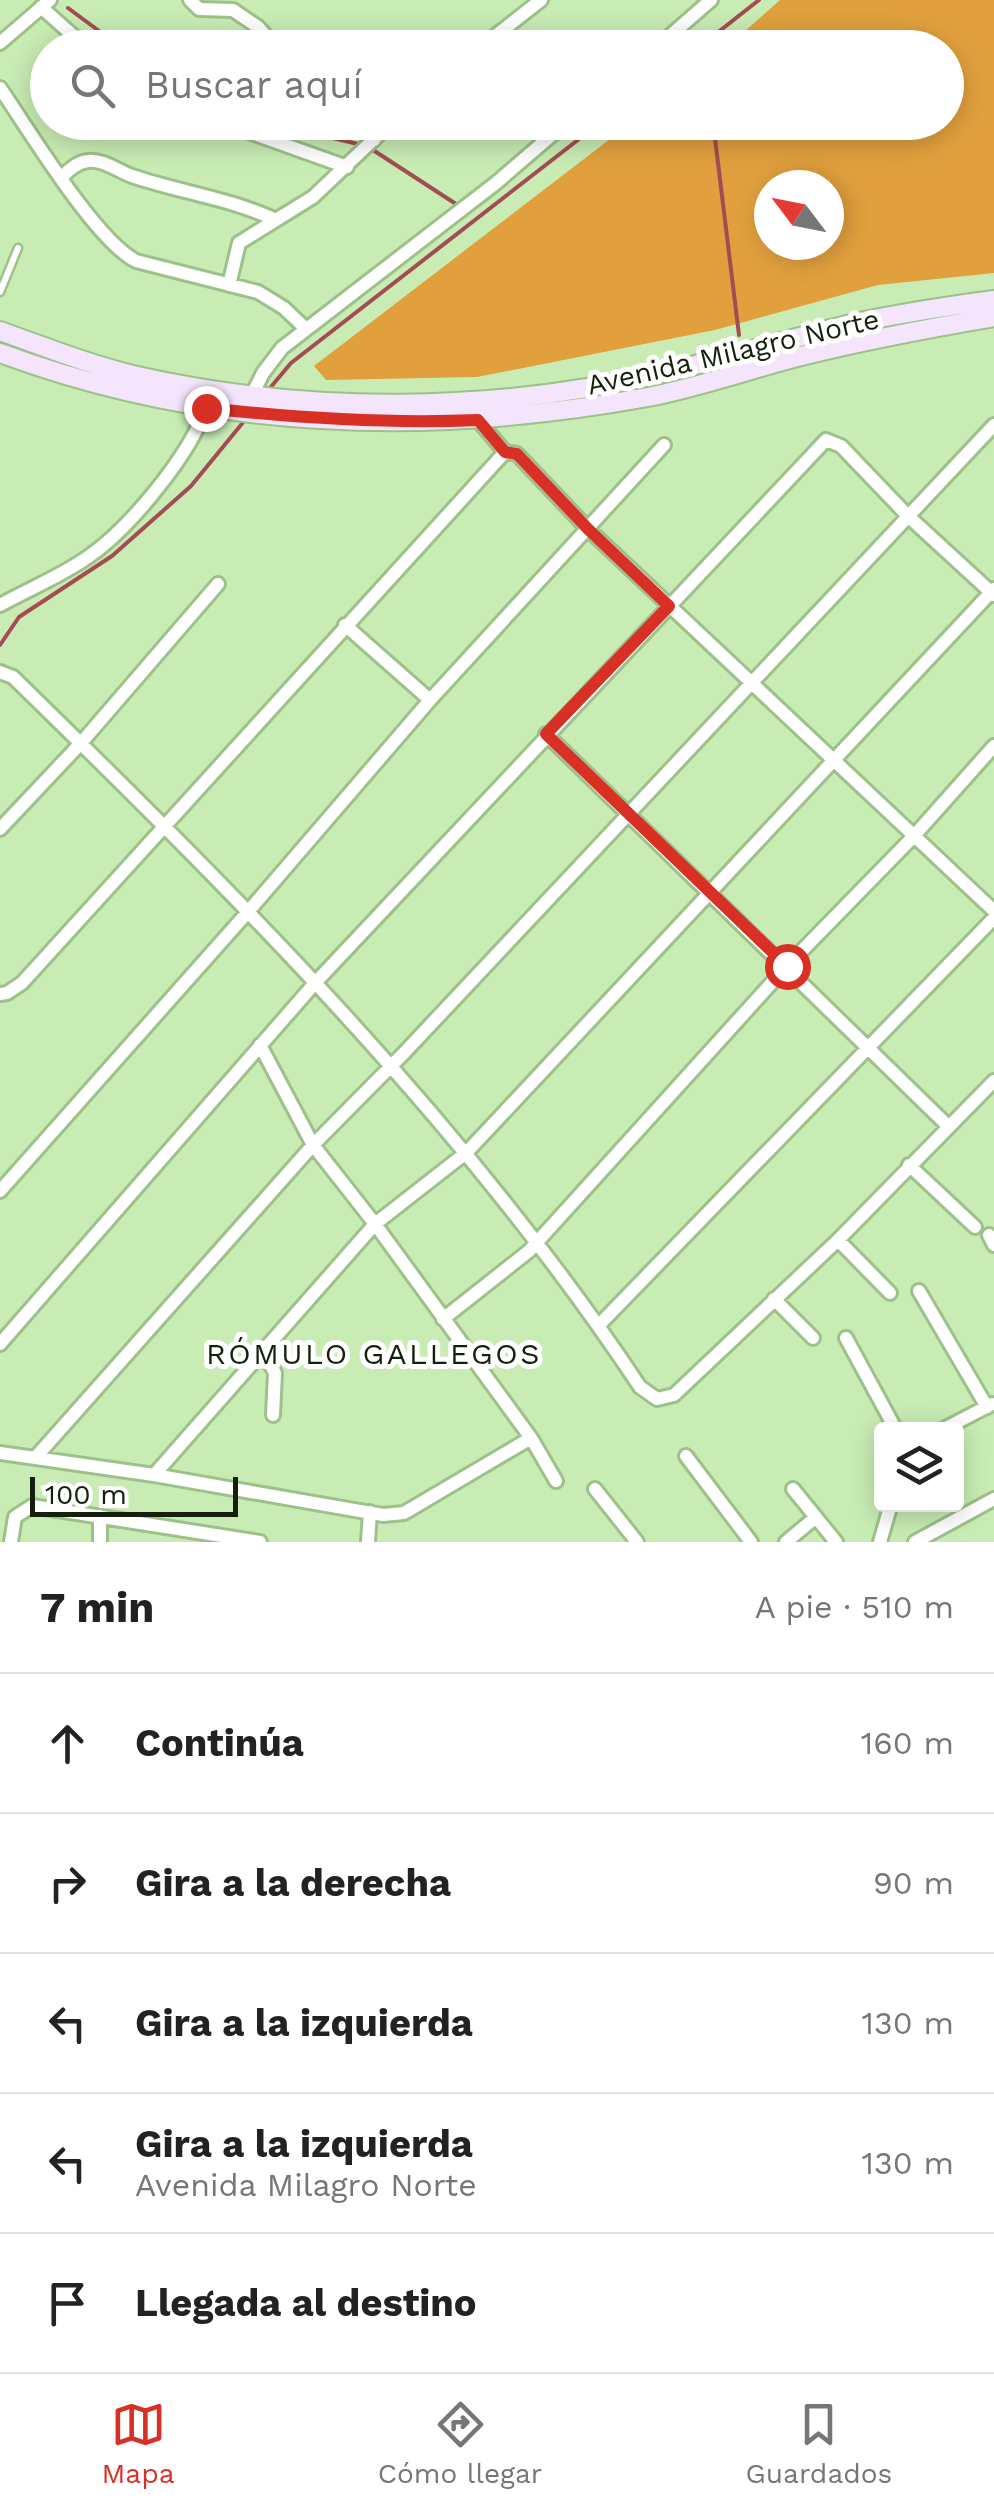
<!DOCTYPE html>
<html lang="es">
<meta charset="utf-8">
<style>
body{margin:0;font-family:"Work Sans",sans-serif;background:#f6f6f6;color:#222}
.controls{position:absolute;right:30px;bottom:30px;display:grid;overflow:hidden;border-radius:10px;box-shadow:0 5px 25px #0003}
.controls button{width:90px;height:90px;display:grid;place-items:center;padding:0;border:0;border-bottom:2px solid #e0e0e0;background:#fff;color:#222;font:50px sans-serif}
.compass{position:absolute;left:754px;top:170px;width:90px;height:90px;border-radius:50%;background:#fff;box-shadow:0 5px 25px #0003;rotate:302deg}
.scale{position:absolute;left:30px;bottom:25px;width:208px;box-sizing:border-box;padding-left:10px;border:5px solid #14200c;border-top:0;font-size:28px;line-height:35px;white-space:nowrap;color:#14200c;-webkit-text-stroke:8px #fff;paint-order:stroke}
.stop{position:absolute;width:30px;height:30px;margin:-22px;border:8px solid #d93025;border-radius:50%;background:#fff}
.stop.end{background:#d93025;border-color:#fff;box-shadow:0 2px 10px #0008}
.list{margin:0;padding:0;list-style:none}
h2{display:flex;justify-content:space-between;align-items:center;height:130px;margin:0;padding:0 40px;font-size:42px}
h2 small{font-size:32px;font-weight:400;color:#767676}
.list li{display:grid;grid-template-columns:65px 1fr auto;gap:30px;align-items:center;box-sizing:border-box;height:140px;padding:0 40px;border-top:2px solid #e0e0e0}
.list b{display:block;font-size:38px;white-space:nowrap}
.list p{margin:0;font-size:32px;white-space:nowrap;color:#767676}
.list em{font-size:32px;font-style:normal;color:#767676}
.icon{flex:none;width:55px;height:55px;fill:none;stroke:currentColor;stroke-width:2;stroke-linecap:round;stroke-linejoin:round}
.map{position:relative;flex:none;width:994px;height:1542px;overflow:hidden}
.search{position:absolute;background:#fff;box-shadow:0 5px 25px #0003;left:30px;right:30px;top:30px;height:110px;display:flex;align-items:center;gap:25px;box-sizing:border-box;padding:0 35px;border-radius:55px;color:#767676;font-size:38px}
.sheet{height:830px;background:#fff}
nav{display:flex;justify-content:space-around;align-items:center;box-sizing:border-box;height:140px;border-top:2px solid #e0e0e0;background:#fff;font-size:28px;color:#767676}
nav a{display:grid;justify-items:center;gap:5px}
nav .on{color:#d93025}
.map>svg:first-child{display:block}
</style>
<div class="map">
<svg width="994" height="1542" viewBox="0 0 994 1542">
<rect width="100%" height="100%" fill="#c9ecb4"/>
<!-- green -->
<path fill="#e1a03d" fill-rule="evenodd" d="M780,0h214v273l-116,12 -163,45 -238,47 -151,3 -12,-14 317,-243 315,-1v-74l-219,-1zM769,185h60v60h-60z"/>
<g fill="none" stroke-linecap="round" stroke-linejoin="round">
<!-- stream -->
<path stroke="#a44c53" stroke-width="4" d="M68,8l54,40
M698,48l61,-48
M266,122l96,23
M713,122l26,213
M373,150l83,54
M270,388l21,-25 310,-241
M0,645l19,-28 93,-61 79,-70 54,-66"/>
<defs>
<path id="lane" d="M0,292l18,-44"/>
<path id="street" d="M190,0l9,9 34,1 25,17 19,21
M41,7l46,41
M0,43l50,-43
M480,48l61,-48
M656,48l55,-48
M0,88c29,42 95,152 136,173l122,31 26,16 22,21
M221,122l126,45
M353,122l21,18
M62,177c7,-7 15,-15 26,-16 15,-2 30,10 44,15 47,16 96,22 142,43
M229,285l10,-42 74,-46 79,-75
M252,395l11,-22 19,-25 214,-165 71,-61
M478,420l27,32 12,2 71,75 406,382
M0,605c29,-16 61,-29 88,-48 41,-28 103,-103 118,-150
M345,625l85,75
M0,672l13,5c226,221 452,446 627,710l17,12 17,-4 164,-155 156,-159
M546,734l401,391
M0,829l81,-86 137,-159
M0,994l7,-1 15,-10 483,-531
M260,1045l53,100 62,79 156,214 25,43
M909,1165l66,62
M0,1191l246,-277 184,-214 234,-255
M989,1235l5,10
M838,1240l52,53
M919,1291l68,116
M774,1299l39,39
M443,1319l86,-68 258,-285 126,-129 81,-91
M599,1325l395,-407
M846,1338l50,92
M0,1344l315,-361 511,-543 15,6 67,70 86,79
M263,1351l12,22 -2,42
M942,1430l50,-26
M0,1453l154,22 229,40 21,-2 127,-75
M686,1456l65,86
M35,1458l278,-313 91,-92 590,-628
M154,1475l221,-251 92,-72 527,-563
M595,1489l42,53
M793,1489l43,53
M11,1542l4,-25 17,-11 228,36
M100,1542v-26
M368,1542l2,-30
M786,1542l30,-25
M880,1542l11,-38
M915,1542l79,-43"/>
<path id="secondary" d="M0,331c45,16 90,34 137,45 170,38 355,37 525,-3 66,-15 131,-36 198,-51 44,-9 89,-16 134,-22
M0,353c210,78 429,84 648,44 52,-10 102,-28 153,-41 64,-16 128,-28 193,-39"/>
</defs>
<!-- lane casing -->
<use href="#lane" stroke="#9ec08a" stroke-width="11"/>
<!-- street casing -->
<use href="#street" stroke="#9ec08a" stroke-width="18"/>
<!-- secondary casing -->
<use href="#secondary" stroke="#9ec08a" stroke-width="22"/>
<!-- lane -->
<use href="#lane" stroke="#fff" stroke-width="6"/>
<!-- street -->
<use href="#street" stroke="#fff" stroke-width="12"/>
<!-- secondary -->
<use href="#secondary" stroke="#f4e5fc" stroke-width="18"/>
</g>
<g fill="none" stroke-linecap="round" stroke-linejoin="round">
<!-- route -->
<path stroke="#d93025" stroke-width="12" d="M206,408c91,10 180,16 272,12l27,32 12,2 71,75 81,77 -123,128 241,232"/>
</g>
<g text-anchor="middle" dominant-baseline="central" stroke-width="10" stroke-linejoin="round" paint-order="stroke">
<!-- street labels -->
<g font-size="28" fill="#14200c" stroke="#fff">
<text transform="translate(733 352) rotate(-13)">Avenida Milagro Norte</text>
</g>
<!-- neighbourhood labels -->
<g font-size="30" letter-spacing="2.5" fill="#14200c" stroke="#fff">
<text x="374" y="1353">RÓMULO GALLEGOS</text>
</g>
</g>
</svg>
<div class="controls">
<button><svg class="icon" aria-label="layers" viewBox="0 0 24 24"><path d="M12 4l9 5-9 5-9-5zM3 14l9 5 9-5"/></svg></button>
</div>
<svg class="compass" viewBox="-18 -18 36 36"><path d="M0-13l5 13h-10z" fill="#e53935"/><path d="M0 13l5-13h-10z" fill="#767676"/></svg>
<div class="scale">100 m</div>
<div class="stop" style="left:787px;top:966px"></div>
<div class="stop end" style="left:206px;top:408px"></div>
<div class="search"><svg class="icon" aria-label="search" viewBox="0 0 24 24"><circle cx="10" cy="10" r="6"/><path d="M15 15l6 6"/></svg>Buscar aquí</div>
</div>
<section class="sheet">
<h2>7 min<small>A pie · 510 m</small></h2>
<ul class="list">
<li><svg class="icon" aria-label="ahead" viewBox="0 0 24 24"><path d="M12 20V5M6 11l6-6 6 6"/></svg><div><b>Continúa</b></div><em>160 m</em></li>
<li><svg class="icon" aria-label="right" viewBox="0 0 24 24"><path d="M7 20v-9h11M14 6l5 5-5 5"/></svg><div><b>Gira a la derecha</b></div><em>90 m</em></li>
<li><svg class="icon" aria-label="left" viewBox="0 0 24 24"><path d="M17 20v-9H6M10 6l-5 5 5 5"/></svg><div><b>Gira a la izquierda</b></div><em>130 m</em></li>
<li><svg class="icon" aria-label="left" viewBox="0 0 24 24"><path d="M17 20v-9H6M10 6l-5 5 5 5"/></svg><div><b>Gira a la izquierda</b><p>Avenida Milagro Norte</p></div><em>130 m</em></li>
<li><svg class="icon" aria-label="arrive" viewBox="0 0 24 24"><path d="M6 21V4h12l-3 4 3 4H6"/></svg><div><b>Llegada al destino</b></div></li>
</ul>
</section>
<nav>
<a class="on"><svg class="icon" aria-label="map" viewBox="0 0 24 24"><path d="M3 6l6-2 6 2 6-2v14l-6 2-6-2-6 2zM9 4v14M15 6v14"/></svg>Mapa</a>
<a><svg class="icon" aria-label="directions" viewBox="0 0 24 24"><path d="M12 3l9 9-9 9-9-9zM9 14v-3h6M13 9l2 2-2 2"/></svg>Cómo llegar</a>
<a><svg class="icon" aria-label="saved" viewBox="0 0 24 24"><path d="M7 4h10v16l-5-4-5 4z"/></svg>Guardados</a>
</nav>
